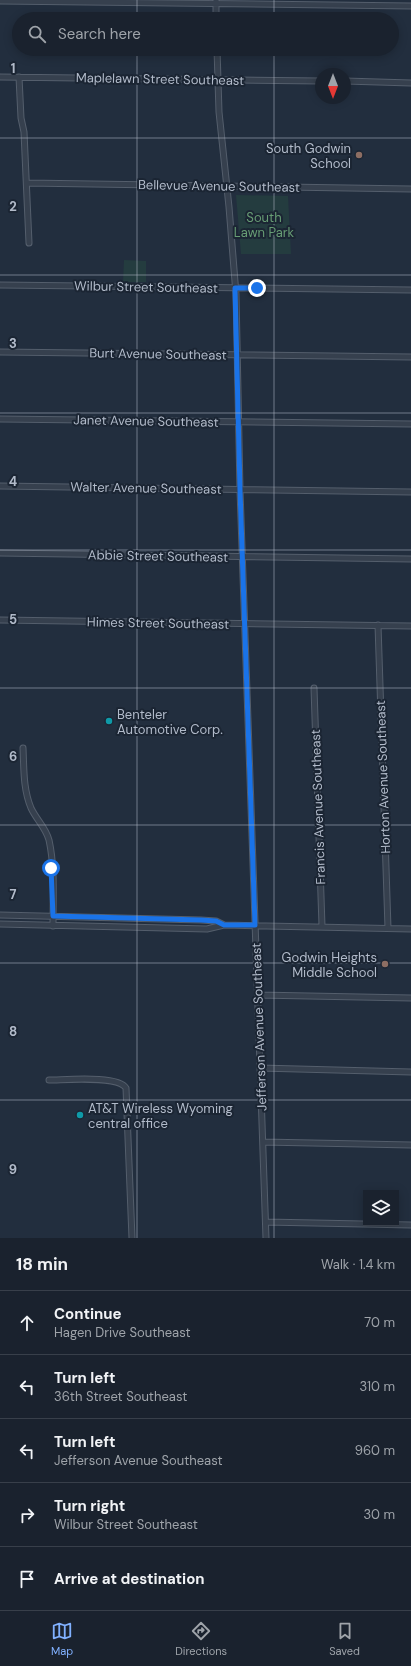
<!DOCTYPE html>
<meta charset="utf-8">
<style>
body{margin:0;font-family:"DM Sans",sans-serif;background:#232a36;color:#f1f3f6}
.controls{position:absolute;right:12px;bottom:12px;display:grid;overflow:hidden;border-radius:0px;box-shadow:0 2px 10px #0003}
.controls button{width:36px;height:36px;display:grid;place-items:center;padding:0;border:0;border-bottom:1px solid #383f4a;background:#1a222e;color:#f1f3f6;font:20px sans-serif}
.compass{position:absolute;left:315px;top:68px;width:36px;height:36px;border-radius:50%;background:#1a222e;box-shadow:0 2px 10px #0003;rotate:180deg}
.stop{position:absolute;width:12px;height:12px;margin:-9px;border:3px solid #1a73e8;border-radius:50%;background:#fff}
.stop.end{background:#1a73e8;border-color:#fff;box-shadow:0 1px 4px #0008}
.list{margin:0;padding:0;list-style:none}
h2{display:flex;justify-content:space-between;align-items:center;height:52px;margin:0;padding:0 16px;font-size:17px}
h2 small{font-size:13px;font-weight:400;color:#9fa4aa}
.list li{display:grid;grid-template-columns:26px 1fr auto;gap:12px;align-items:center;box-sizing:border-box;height:64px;padding:0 16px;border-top:1px solid #383f4a}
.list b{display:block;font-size:15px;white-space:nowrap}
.list p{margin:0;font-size:13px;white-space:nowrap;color:#9fa4aa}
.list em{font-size:13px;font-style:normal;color:#9fa4aa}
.icon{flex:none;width:22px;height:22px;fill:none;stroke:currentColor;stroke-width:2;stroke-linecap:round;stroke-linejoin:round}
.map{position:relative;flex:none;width:411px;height:1238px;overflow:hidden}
.search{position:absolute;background:#1a222e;box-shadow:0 2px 10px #0003;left:12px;right:12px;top:12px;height:44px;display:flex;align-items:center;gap:10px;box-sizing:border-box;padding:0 14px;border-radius:22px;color:#9fa4aa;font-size:15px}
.sheet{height:372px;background:#1a222e}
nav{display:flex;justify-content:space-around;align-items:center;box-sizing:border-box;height:56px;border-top:1px solid #383f4a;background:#1a222e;font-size:11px;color:#9fa4aa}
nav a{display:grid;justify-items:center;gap:2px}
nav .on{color:#81b1ff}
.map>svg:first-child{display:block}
</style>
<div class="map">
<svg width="411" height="1238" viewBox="0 0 411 1238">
<rect width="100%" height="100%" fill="#222e3e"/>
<!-- green -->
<path fill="#243c3f" d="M236,195l52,1 3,58h-50z
M124,260l22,1v21h-23z"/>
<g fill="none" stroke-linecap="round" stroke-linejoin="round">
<defs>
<path id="minor" d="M216,0v19
M0,1l411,5
M217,49l2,63 10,95 7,87 4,196 26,748
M0,77l321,4
M19,77l2,41 3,14 5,111
M345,81l66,2
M27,183l384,6
M0,285l411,5
M0,352l411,5
M0,419l411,5
M0,486l411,6
M0,553l411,6
M0,620l411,6
M378,625l10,303
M314,688l8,238
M23,748c1,20 0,41 8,60 5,11 15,20 18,32 6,27 4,58 4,86
M0,915l201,5 15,1 8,4
M0,924l207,5 17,-4 187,4
M258,995l153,3
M260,1068l151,4
M49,1080c16,0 69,-5 77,8l6,150
M263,1142l148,3
M266,1222l145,3"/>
</defs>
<!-- minor casing -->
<use href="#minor" stroke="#545e6c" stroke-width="7"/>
<!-- minor -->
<use href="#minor" stroke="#36404e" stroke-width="5"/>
</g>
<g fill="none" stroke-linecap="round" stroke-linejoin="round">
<!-- route -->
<path stroke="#1a73e8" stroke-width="5" d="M51,868l2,48 148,4 15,1 8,4h31l-15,-435 -5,-202h22"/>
</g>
<!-- grid -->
<path fill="none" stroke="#b2bbca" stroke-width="1" stroke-opacity="0.55" d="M137,0v19M274,0v19M137,49v1189M274,49v1189M0,138h411M0,275h411M0,413h411M0,550h411M0,688h411M0,825h411M0,963h411M0,1100h411"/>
<!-- markers -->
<g fill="#8d6e63" stroke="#1b2533" stroke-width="1.5">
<circle cx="359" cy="155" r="4"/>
<circle cx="385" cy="964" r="4"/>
</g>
<g fill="#0f9aa8" stroke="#1b2533" stroke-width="1.5">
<circle cx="109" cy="721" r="4"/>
<circle cx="80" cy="1115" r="4"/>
</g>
<g text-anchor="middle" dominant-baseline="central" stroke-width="4" stroke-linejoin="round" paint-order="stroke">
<!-- street labels -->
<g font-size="13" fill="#b2bbca" stroke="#1b2533">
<text transform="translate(160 79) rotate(1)">Maplelawn Street Southeast</text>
<text transform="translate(219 186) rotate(1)">Bellevue Avenue Southeast</text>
<text transform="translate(146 287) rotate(1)">Wilbur Street Southeast</text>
<text transform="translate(158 354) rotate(1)">Burt Avenue Southeast</text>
<text transform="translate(146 421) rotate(1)">Janet Avenue Southeast</text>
<text transform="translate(146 488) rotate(1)">Walter Avenue Southeast</text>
<text transform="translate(158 556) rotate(1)">Abbie Street Southeast</text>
<text transform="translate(158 623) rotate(1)">Himes Street Southeast</text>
<text transform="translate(383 777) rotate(-92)">Horton Avenue Southeast</text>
<text transform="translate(318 807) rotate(-92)">Francis Avenue Southeast</text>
<text transform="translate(259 1027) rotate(-92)">Jefferson Avenue Southeast</text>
</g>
<!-- poi labels -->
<g font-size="13" fill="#b2bbca" stroke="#1b2533" text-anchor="end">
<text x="351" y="148">South Godwin<tspan x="351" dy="15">School</tspan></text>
<text x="117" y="714" text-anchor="start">Benteler<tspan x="117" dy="15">Automotive Corp.</tspan></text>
<text x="377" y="957">Godwin Heights<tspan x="377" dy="15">Middle School</tspan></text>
<text x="88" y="1108" text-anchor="start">AT&amp;T Wireless Wyoming<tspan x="88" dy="15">central office</tspan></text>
</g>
<!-- park labels -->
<g font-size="13" fill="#679c74" stroke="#1b2533">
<text x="264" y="217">South<tspan x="264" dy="15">Lawn Park</tspan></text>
</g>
</g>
<g font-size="13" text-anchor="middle" font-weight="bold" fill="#b2bbca" stroke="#1b2533" stroke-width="4" stroke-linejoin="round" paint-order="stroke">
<text x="13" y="73">1</text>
<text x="13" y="211">2</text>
<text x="13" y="348">3</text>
<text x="13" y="486">4</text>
<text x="13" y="624">5</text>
<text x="13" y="761">6</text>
<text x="13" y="899">7</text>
<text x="13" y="1036">8</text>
<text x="13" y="1174">9</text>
</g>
</svg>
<div class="controls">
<button><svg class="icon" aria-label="layers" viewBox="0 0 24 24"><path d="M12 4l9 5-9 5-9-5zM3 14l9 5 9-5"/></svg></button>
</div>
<svg class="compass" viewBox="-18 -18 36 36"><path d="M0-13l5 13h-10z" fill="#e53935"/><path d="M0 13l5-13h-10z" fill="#9fa4aa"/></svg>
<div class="stop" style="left:51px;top:868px"></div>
<div class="stop end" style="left:257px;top:288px"></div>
<div class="search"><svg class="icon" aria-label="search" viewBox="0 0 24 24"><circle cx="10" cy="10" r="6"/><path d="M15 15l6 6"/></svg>Search here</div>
</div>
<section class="sheet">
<h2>18 min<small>Walk · 1.4 km</small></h2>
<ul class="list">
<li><svg class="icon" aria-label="ahead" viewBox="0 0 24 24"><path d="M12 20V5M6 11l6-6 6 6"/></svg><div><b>Continue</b><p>Hagen Drive Southeast</p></div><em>70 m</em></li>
<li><svg class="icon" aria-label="left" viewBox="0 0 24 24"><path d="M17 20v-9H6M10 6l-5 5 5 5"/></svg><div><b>Turn left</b><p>36th Street Southeast</p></div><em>310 m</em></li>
<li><svg class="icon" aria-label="left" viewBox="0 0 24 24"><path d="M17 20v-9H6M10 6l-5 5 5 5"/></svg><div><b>Turn left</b><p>Jefferson Avenue Southeast</p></div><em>960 m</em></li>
<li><svg class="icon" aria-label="right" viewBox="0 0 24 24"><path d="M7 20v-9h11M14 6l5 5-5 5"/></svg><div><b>Turn right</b><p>Wilbur Street Southeast</p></div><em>30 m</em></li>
<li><svg class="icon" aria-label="arrive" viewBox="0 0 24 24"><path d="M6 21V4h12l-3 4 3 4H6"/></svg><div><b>Arrive at destination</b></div></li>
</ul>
</section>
<nav>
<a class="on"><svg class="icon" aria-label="map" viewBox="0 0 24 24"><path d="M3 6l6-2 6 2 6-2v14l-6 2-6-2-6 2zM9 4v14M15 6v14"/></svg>Map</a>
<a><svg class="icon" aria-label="directions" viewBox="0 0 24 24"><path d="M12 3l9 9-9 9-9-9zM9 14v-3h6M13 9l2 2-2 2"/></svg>Directions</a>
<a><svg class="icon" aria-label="saved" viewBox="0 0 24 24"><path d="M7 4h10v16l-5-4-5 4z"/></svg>Saved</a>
</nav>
